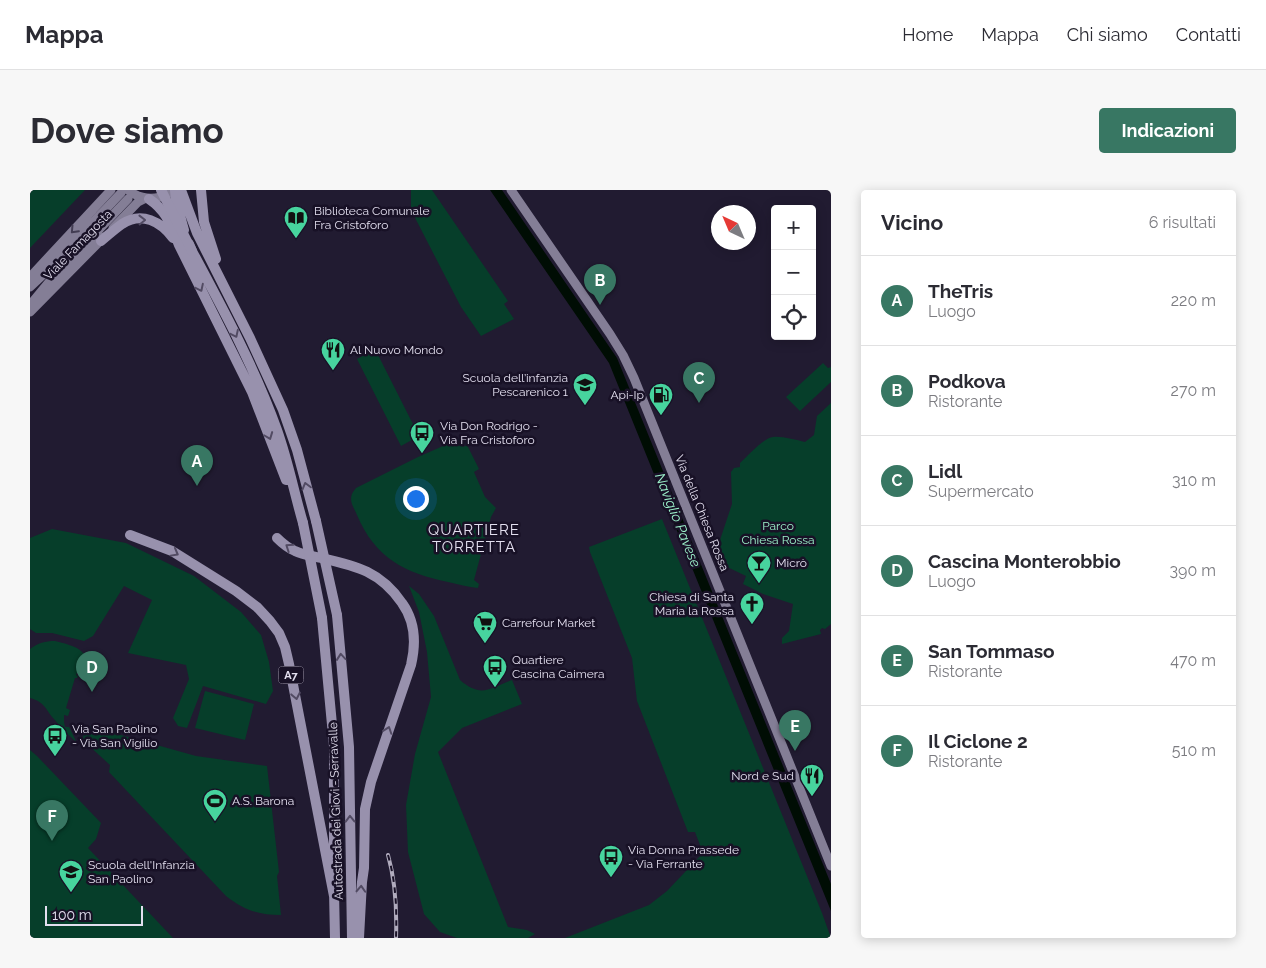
<!DOCTYPE html>
<html lang="it">
<meta charset="utf-8">
<style>
body{margin:0;font-family:Raleway,sans-serif;background:#f7f7f7;color:#2b2b33}
.controls{position:absolute;right:15px;top:15px;display:grid;overflow:hidden;border-radius:5px;box-shadow:0 2px 12px #0003}
.controls button{width:45px;height:45px;display:grid;place-items:center;padding:0;border:0;border-bottom:1px solid #e1e1e2;background:#fff;color:#2b2b33;font:25px sans-serif}
.compass{position:absolute;left:681px;top:15px;width:45px;height:45px;border-radius:50%;background:#fff;box-shadow:0 2px 12px #0003;rotate:316deg}
.scale{position:absolute;left:15px;bottom:12px;width:98px;box-sizing:border-box;padding-left:5px;border:2px solid #e3dfef;border-top:0;font-size:14px;line-height:18px;white-space:nowrap;color:#e3dfef;-webkit-text-stroke:4px #181126;paint-order:stroke}
.you{position:absolute;left:385px;top:308px;width:18px;height:18px;margin:-12px;border:4px solid #fff;border-radius:50%;background:#1a73e8;box-shadow:0 0 0 8px #1a73e833}
.badge{display:grid;place-items:center;width:32px;height:32px;border-radius:50%;background:#387763;color:#fff;font-size:16px;font-weight:700}
.pin{position:absolute;translate:-50% -41px;filter:drop-shadow(0 1px 2px #0008)}
.pin::after{content:'';position:absolute;top:26px;width:18px;height:15px;background:inherit;clip-path:polygon(0 0,100% 0,50% 100%)}
.list{margin:0;padding:0;list-style:none}
h2{display:flex;justify-content:space-between;align-items:center;height:65px;margin:0;padding:0 20px;font-size:21px}
h2 small{font-size:16px;font-weight:400;color:#7c7c81}
.list li{display:grid;grid-template-columns:32px 1fr auto;gap:15px;align-items:center;box-sizing:border-box;height:90px;padding:0 20px;border-top:1px solid #e1e1e2}
.list b{display:block;font-size:19px;white-space:nowrap}
.list p{margin:0;font-size:16px;white-space:nowrap;color:#7c7c81}
.list em{font-size:16px;font-style:normal;color:#7c7c81}
.icon{flex:none;width:28px;height:28px;fill:none;stroke:currentColor;stroke-width:2;stroke-linecap:round;stroke-linejoin:round}
.map{position:relative;flex:none;width:801px;height:748px;overflow:hidden;border-radius:5px}
header{display:flex;align-items:center;gap:30px;box-sizing:border-box;height:70px;padding:0 25px;background:#fff;border-bottom:1px solid #e1e1e2}
header strong{font-size:24px}
nav{display:flex;gap:28px;margin-inline-start:auto;font-size:18px}
.intro{display:flex;align-items:center;justify-content:space-between;box-sizing:border-box;height:120px;padding:0 30px}
h1{margin:0;font-size:35px}
.button{padding:12px 22px;border-radius:5px;background:#387763;color:#fff;font-size:18px;font-weight:700}
main{display:flex;gap:30px;padding:0 30px}
aside{flex:1;background:#fff;border-radius:5px;box-shadow:0 2px 12px #0003}
.map>svg:first-child{display:block}
</style>
<header>
<strong>Mappa</strong>
<nav><a>Home</a><a>Mappa</a><a>Chi siamo</a><a>Contatti</a></nav>
</header>
<div class="intro"><h1>Dove siamo</h1><a class="button">Indicazioni</a></div>
<main>
<div class="map">
<svg width="801" height="748" viewBox="0 0 801 748">
<rect width="100%" height="100%" fill="#211b31"/>
<!-- green -->
<path fill="#063e2a" d="M0,0h55l-55,58z
M381,0h21l76,111 -4,3 10,15 -33,17 -20,-29 -50,-97z
M345,159l44,87 -18,10 -44,-87z
M793,173l5,5 3,-1v15l-31,29 -14,-14z
M801,213v221l-6,5 -3,-1 -2,2 1,4 -39,10v-6l7,-7 4,-27 -30,-10 -20,-10 3,-8 -23,-11 1,-3 -2,-2 -5,-11 15,-45 -1,-32 3,-4 6,-1v-4c8,-7 23,-25 33,-26 9,-1 23,3 32,5l9,-7 3,-19z
M429,249l4,8 4,-2 12,24 -5,3 11,25 11,11 -5,9 -17,63 5,4 -1,4c-10,-1 -20,-4 -30,-6 -43,-9 -73,-24 -91,-67 -5,-11 -10,-17 -1,-27l62,-31z
M632,329l160,394 9,25h-266l84,-33 18,-14 36,-38 -8,-21h-7l-51,-131 -5,-43 -42,-106 -1,-5z
M22,339l74,14 68,33 47,36 20,23 8,27 4,29 -7,13 -63,-18 -16,42 -9,-2 -5,-8 16,-39 -3,-14 -58,-12 24,-53 -28,-14 -31,50 -9,5 -32,-8h-16l-6,-4v-91z
M379,396l10,8 15,22 26,64c21,18 29,9 52,0l10,24 -60,24 -24,24 70,175 19,3 8,4 -7,4h-71l-17,-6 -16,-18 -16,-62 -2,-47 9,-51 16,-57 -4,-45 -8,-40z
M25,451c11,3 34,7 30,22l-4,-1 -5,13 2,1 -1,2h-2l-9,30 4,2 -2,6 -4,-1v7l1,5h4l8,16c-8,-8 -16,-15 -23,-24 -9,-10 -9,-17 -24,-21v-49c8,-6 15,-8 25,-8z
M175,501l49,13 -9,36 -50,-12z
M55,535l111,31 71,10 12,106 -2,4 4,39c-23,0 -37,-5 -55,-19l-117,-124 1,-7 -23,-21 -4,-6z
M0,560l7,6 64,67 -5,16 -8,9 85,90h-143z"/>
<!-- water -->
<path fill="#000d04" d="M460,0h12l115,168 214,526v27l-222,-548z"/>
<g fill="none" stroke-linecap="round" stroke-linejoin="round">
<!-- major -->
<path stroke="#847e96" stroke-width="9" d="M98,0c14,11 32,11 46,0
M481,0l99,144 13,21 11,23 197,488
M83,38l25,-26 8,-4
M0,87l81,-87
M0,97l16,-15 75,-79
M0,115l19,-23 79,-83
M0,122l74,-75"/>
<!-- highway -->
<path stroke="#9891ad" stroke-width="10" d="M145,0l1,11 8,29
M151,0l16,43 53,105 33,72 14,40 19,71
M171,0l3,32 12,37
M119,9c18,12 22,27 30,46l73,147 34,88
M71,51c7,-6 14,-12 21,-17 20,-13 39,-2 51,14
M159,54l3,7c31,58 63,117 85,179 11,31 17,62 26,93
M100,345l42,16 64,40 21,16 13,14 9,12 6,14 4,17 45,232
M247,348c5,5 11,10 18,13 8,4 18,5 26,7 35,8 59,13 81,45 13,18 14,41 9,62l-40,117 -6,27 -1,59 -2,14 -3,56
M307,425l12,132 3,191
M292,428l12,128v125
M304,701l1,47"/>
<defs>
<path id="rail" d="M358,665c8,28 9,54 8,83"/>
</defs>
<!-- rail casing -->
<use href="#rail" stroke="#b0abbd" stroke-width="4"/>
<!-- rail -->
<use href="#rail" stroke="#181126" stroke-width="2" stroke-dasharray="5.5" stroke-linecap="butt"/>
<!-- highway-bridge -->
<path stroke="#9891ad" stroke-width="10" d="M131,0l31,61
M286,331l21,94
M273,333l19,95"/>
</g>
<!-- one-way arrows -->
<defs><path id="oneway-chevron" d="M-2-3.5L2.5 0L-2 3.5" fill="none" stroke-width="1.6" stroke-linecap="round" stroke-linejoin="round" transform="scale(1.25)"/></defs>
<g stroke="#524b63">
<use href="#oneway-chevron" transform="translate(112 30) rotate(-1)"/>
<use href="#oneway-chevron" transform="translate(170 98) rotate(64)"/>
<use href="#oneway-chevron" transform="translate(205 144) rotate(64)"/>
<use href="#oneway-chevron" transform="translate(239 246) rotate(69)"/>
<use href="#oneway-chevron" transform="translate(276 296) rotate(-105)"/>
<use href="#oneway-chevron" transform="translate(259 357) rotate(-146)"/>
<use href="#oneway-chevron" transform="translate(145 363) rotate(29)"/>
<use href="#oneway-chevron" transform="translate(311 467) rotate(-95)"/>
<use href="#oneway-chevron" transform="translate(266 506) rotate(79)"/>
<use href="#oneway-chevron" transform="translate(358 540) rotate(-71)"/>
<use href="#oneway-chevron" transform="translate(320 629) rotate(-91)"/>
<use href="#oneway-chevron" transform="translate(331 699) rotate(-87)"/>
</g>
<use stroke="#433d53" href="#oneway-chevron" transform="translate(44 40) rotate(133)"/>
<!-- icons -->
<defs>
<symbol id="library-pin" viewBox="-11 -11 22 30"><path d="M0 17L-7.5 6A9.5 9.5 0 1 1 7.5 6Z" fill="#47d49e" stroke="#181126"/><path d="M-6-4Q-3-5.5-.7-3.5V5Q-3 3-6 4ZM6-4Q3-5.5 .7-3.5V5Q3 3 6 4Z" fill="#111"/></symbol>
<symbol id="restaurant-pin" viewBox="-11 -11 22 30"><path d="M0 17L-7.5 6A9.5 9.5 0 1 1 7.5 6Z" fill="#47d49e" stroke="#181126"/><path d="M-5-6h1v4h1v-4h1v4h1v-4h1v5L-1.5 .5V6h-2V.5L-5-1ZM5-6V6H3V1.5H1.5Q1.5-4 5-6Z" fill="#111"/></symbol>
<symbol id="school-pin" viewBox="-11 -11 22 30"><path d="M0 17L-7.5 6A9.5 9.5 0 1 1 7.5 6Z" fill="#47d49e" stroke="#181126"/><path d="M0-5L7-2L0 1L-7-2ZM-4 1L0 2.5L4 1V4Q0 6-4 4Z" fill="#111"/></symbol>
<symbol id="fuel-pin" viewBox="-11 -11 22 30"><path d="M0 17L-7.5 6A9.5 9.5 0 1 1 7.5 6Z" fill="#47d49e" stroke="#181126"/><path d="M-5.5-6h7V0h2V4h1.3V-2.5L3-4.5l.8-.8L6-3V5H2.5V1h-1V6h-7ZM-4.2-4.7v3.2H.2V-4.7Z" fill="#111"/></symbol>
<symbol id="bus-pin" viewBox="-11 -11 22 30"><path d="M0 17L-7.5 6A9.5 9.5 0 1 1 7.5 6Z" fill="#47d49e" stroke="#181126"/><path d="M-5-6H5V4H4V6H2V4H-2V6H-4V4H-5ZM-3.5-4V0h7V-4ZM-3.5 1.2v1.5H-2V1.2ZM2 1.2v1.5H3.5V1.2Z" fill="#111"/></symbol>
<symbol id="bar-pin" viewBox="-11 -11 22 30"><path d="M0 17L-7.5 6A9.5 9.5 0 1 1 7.5 6Z" fill="#47d49e" stroke="#181126"/><path d="M-6-5H6L.8 .8V4.5H3.5V6h-7V4.5H-.8V.8Z" fill="#111"/></symbol>
<symbol id="church-pin" viewBox="-11 -11 22 30"><path d="M0 17L-7.5 6A9.5 9.5 0 1 1 7.5 6Z" fill="#47d49e" stroke="#181126"/><path d="M-1.2-6h2.4v3.5h3.3v2.4h-3.3V6h-2.4V-.1h-3.3v-2.4h3.3Z" fill="#111"/></symbol>
<symbol id="supermarket-pin" viewBox="-11 -11 22 30"><path d="M0 17L-7.5 6A9.5 9.5 0 1 1 7.5 6Z" fill="#47d49e" stroke="#181126"/><path d="M-6-5.5h2.5l.6 2H6L4.5 2H-2.5L-4.4-4H-6ZM-1.5 3.2a1.3 1.3 0 1 0 .1 0ZM3 3.2a1.3 1.3 0 1 0 .1 0Z" fill="#111"/></symbol>
<symbol id="stadium-pin" viewBox="-11 -11 22 30"><path d="M0 17L-7.5 6A9.5 9.5 0 1 1 7.5 6Z" fill="#47d49e" stroke="#181126"/><path d="M0-5a6.5 5 0 1 0 0 10a6.5 5 0 1 0 0-10ZM-3.5-1.8h7v3.6h-7Z" fill="#111"/></symbol>
</defs>
<g fill-rule="evenodd">
<use href="#library-pin" x="252" y="14" width="28" height="38"/>
<use href="#restaurant-pin" x="289" y="146" width="28" height="38"/>
<use href="#school-pin" x="541" y="181" width="28" height="38"/>
<use href="#fuel-pin" x="617" y="191" width="28" height="38"/>
<use href="#bus-pin" x="378" y="229" width="28" height="38"/>
<use href="#bar-pin" x="715" y="359" width="28" height="38"/>
<use href="#church-pin" x="708" y="400" width="28" height="38"/>
<use href="#supermarket-pin" x="441" y="419" width="28" height="38"/>
<use href="#bus-pin" x="451" y="463" width="28" height="38"/>
<use href="#bus-pin" x="11" y="532" width="28" height="38"/>
<use href="#restaurant-pin" x="768" y="572" width="28" height="38"/>
<use href="#stadium-pin" x="171" y="597" width="28" height="38"/>
<use href="#bus-pin" x="567" y="653" width="28" height="38"/>
<use href="#school-pin" x="27" y="668" width="28" height="38"/>
</g>
<g text-anchor="middle" dominant-baseline="central" stroke-width="5" stroke-linejoin="round" paint-order="stroke">
<!-- shield labels -->
<rect fill="#181126" stroke="#a6a1b3" stroke-width="1" x="248.5" y="476.5" width="25" height="17" rx="4"/>
<g font-size="11" font-weight="bold" fill="#e3dfef">
<text x="261" y="485">A7</text>
</g>
<!-- poi labels -->
<g font-size="12" fill="#e3dfef" stroke="#181126" text-anchor="start">
<text x="284" y="21">Biblioteca Comunale<tspan x="284" dy="14">Fra Cristoforo</tspan></text>
<text x="320" y="160">Al Nuovo Mondo</text>
<text x="538" y="188" text-anchor="end">Scuola dell’infanzia<tspan x="538" dy="14">Pescarenico 1</tspan></text>
<text x="614" y="205" text-anchor="end">Api-Ip</text>
<text x="410" y="236">Via Don Rodrigo -<tspan x="410" dy="14">Via Fra Cristoforo</tspan></text>
<text x="746" y="373">Micrò</text>
<text x="704" y="407" text-anchor="end">Chiesa di Santa<tspan x="704" dy="14">Maria la Rossa</tspan></text>
<text x="472" y="433">Carrefour Market</text>
<text x="482" y="470">Quartiere<tspan x="482" dy="14">Cascina Caimera</tspan></text>
<text x="42" y="539">Via San Paolino<tspan x="42" dy="14">- Via San Vigilio</tspan></text>
<text x="764" y="586" text-anchor="end">Nord e Sud</text>
<text x="202" y="611">A.S. Barona</text>
<text x="598" y="660">Via Donna Prassede<tspan x="598" dy="14">- Via Ferrante</tspan></text>
<text x="58" y="675">Scuola dell'Infanzia<tspan x="58" dy="14">San Paolino</tspan></text>
</g>
<!-- street labels -->
<g font-size="12" fill="#e3dfef" stroke="#181126">
<text transform="translate(48 55) rotate(-46)">Viale Famagosta</text>
<text transform="translate(672 323) rotate(68)">Via della Chiesa Rossa</text>
<text transform="translate(306 621) rotate(-92)">Autostrada dei Giovi - Serravalle</text>
</g>
<!-- park labels -->
<g font-size="12" fill="#9df2cb" stroke="#181126">
<text x="748" y="336">Parco<tspan x="748" dy="14">Chiesa Rossa</tspan></text>
</g>
<!-- water labels -->
<g font-size="14" font-style="italic" fill="#9df2cb" stroke="#181126">
<text transform="translate(648 330) rotate(68)">Naviglio Pavese</text>
</g>
<!-- quarter labels -->
<g font-size="15" letter-spacing="1" fill="#e3dfef" stroke="#181126">
<text x="444" y="340">QUARTIERE<tspan x="444" dy="17">TORRETTA</tspan></text>
</g>
</g>
</svg>
<div class="controls">
<button>+</button>
<button>−</button>
<button><svg class="icon" aria-label="locate" viewBox="0 0 24 24"><circle cx="12" cy="12" r="6"/><path d="M12 2v4M12 18v4M2 12h4M18 12h4"/></svg></button>
</div>
<svg class="compass" viewBox="-18 -18 36 36"><path d="M0-13l5 13h-10z" fill="#e53935"/><path d="M0 13l5-13h-10z" fill="#7c7c81"/></svg>
<div class="scale">100 m</div>
<div class="you"></div>
<div class="pin badge" style="left:167px;top:296px">A</div>
<div class="pin badge" style="left:570px;top:115px">B</div>
<div class="pin badge" style="left:669px;top:213px">C</div>
<div class="pin badge" style="left:62px;top:502px">D</div>
<div class="pin badge" style="left:765px;top:561px">E</div>
<div class="pin badge" style="left:22px;top:651px">F</div>
</div>
<aside>
<h2>Vicino<small>6 risultati</small></h2>
<ul class="list">
<li><span class="badge">A</span><div><b>TheTris</b><p>Luogo</p></div><em>220 m</em></li>
<li><span class="badge">B</span><div><b>Podkova</b><p>Ristorante</p></div><em>270 m</em></li>
<li><span class="badge">C</span><div><b>Lidl</b><p>Supermercato</p></div><em>310 m</em></li>
<li><span class="badge">D</span><div><b>Cascina Monterobbio</b><p>Luogo</p></div><em>390 m</em></li>
<li><span class="badge">E</span><div><b>San Tommaso</b><p>Ristorante</p></div><em>470 m</em></li>
<li><span class="badge">F</span><div><b>Il Ciclone 2</b><p>Ristorante</p></div><em>510 m</em></li>
</ul>
</aside>
</main>
